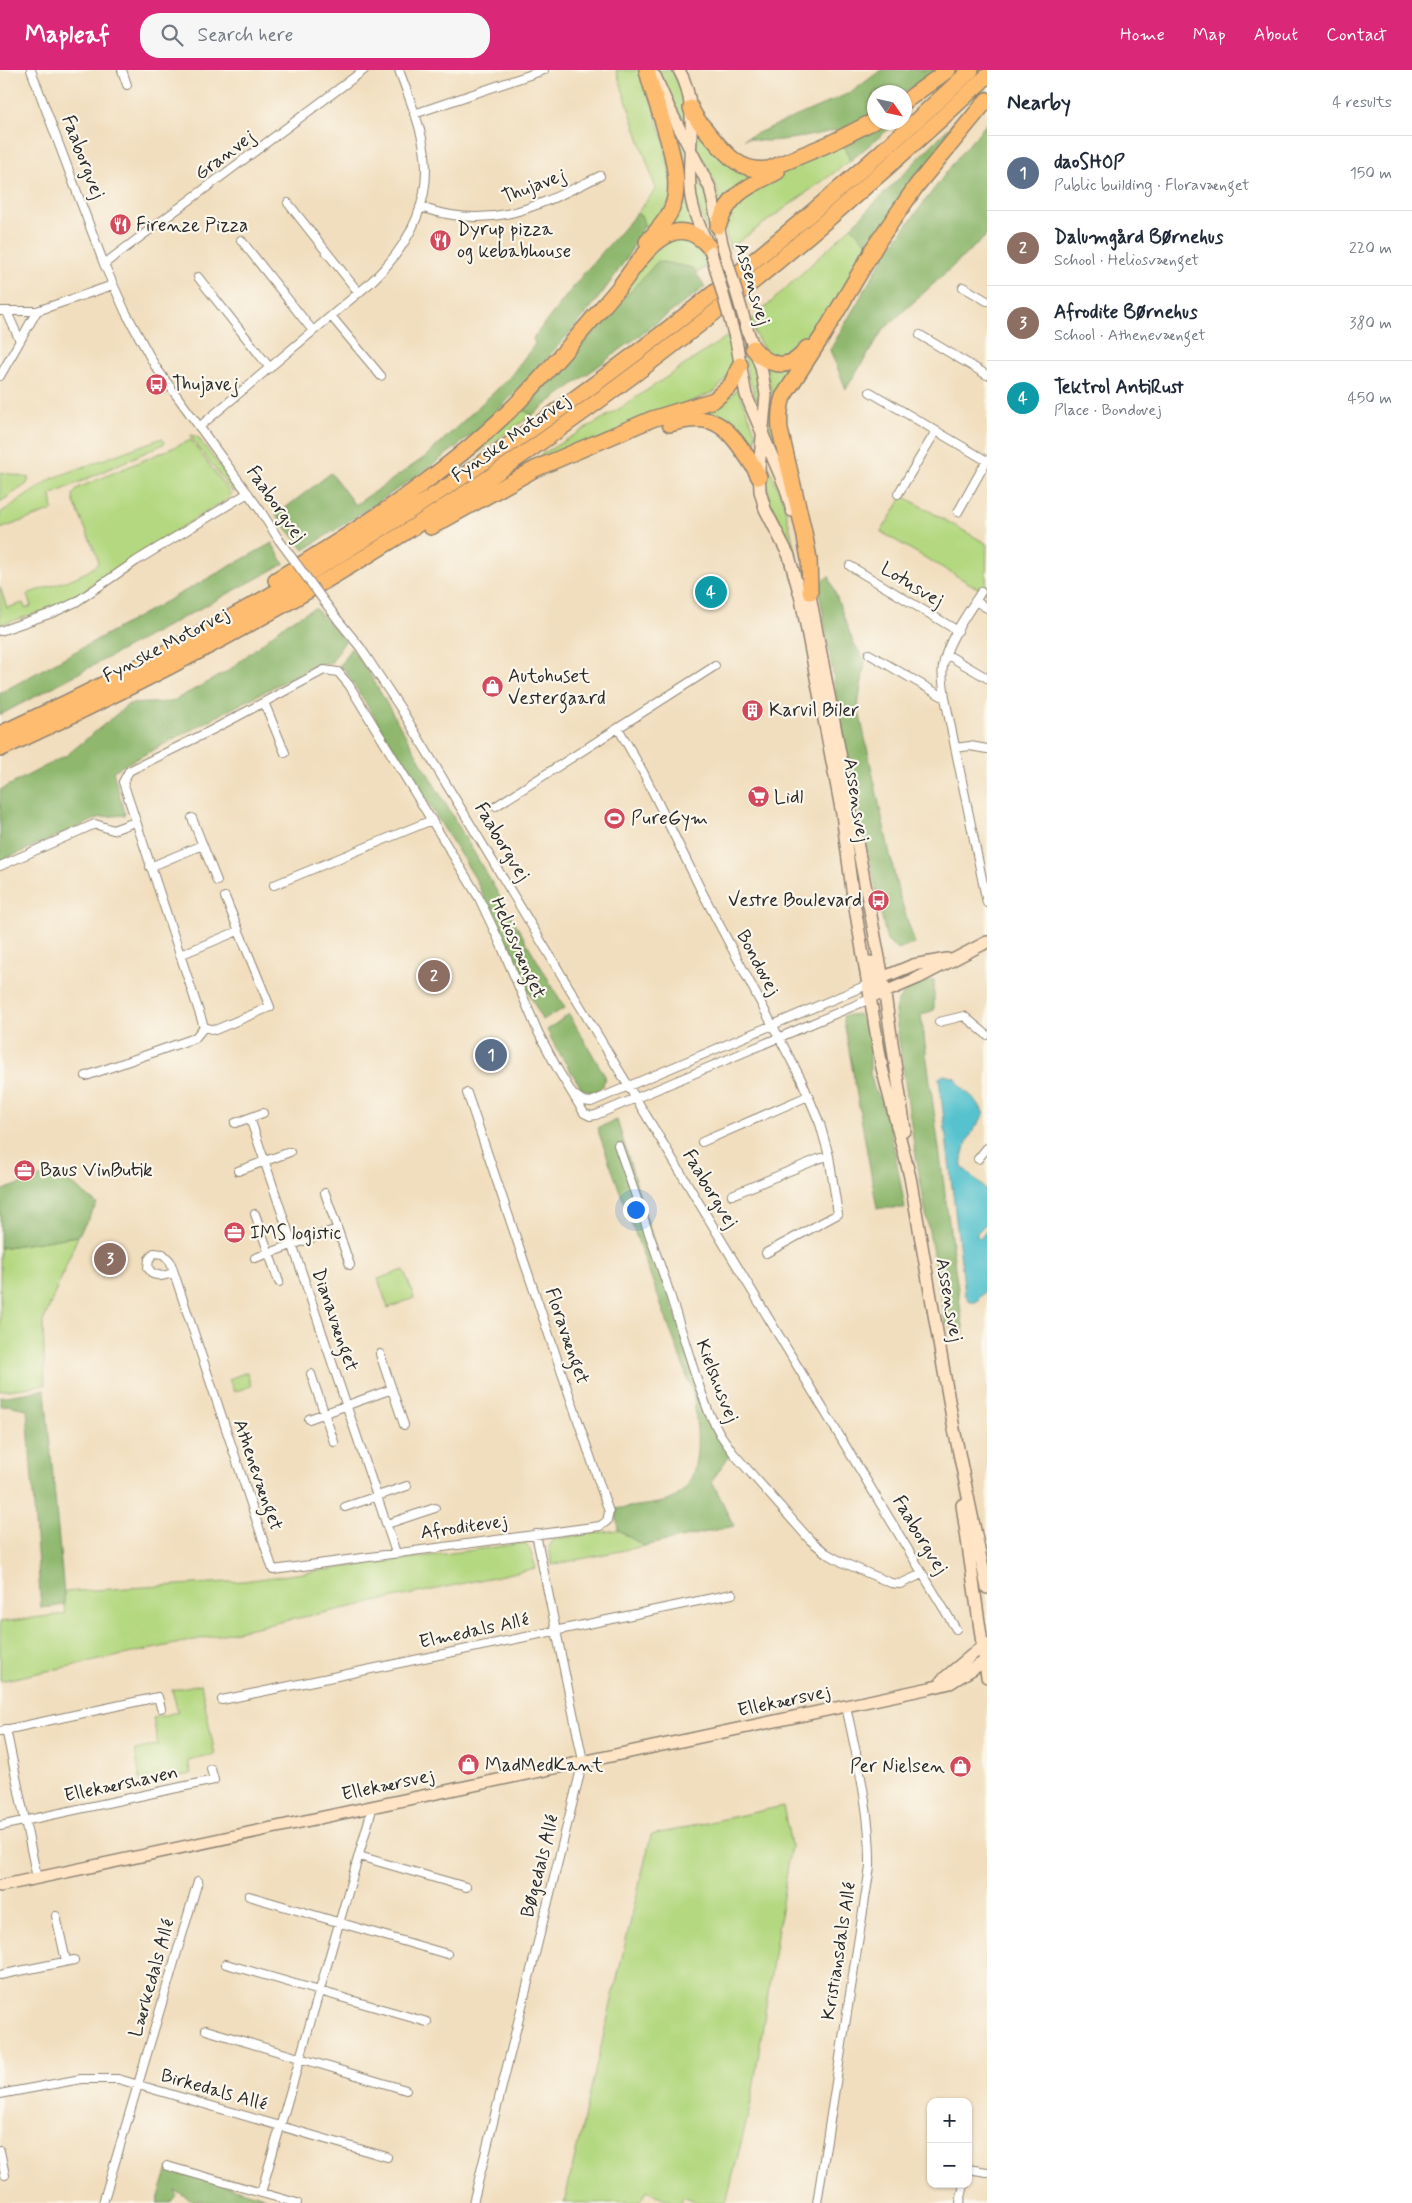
<!DOCTYPE html>
<meta charset="utf-8">
<style>
body{margin:0;font-family:Mynerve,sans-serif;background:#f6f6f7;color:#1f2937}
.controls{position:absolute;right:15px;bottom:15px;display:grid;overflow:hidden;border-radius:10px;box-shadow:0 1px 4px #0004}
.controls button{width:45px;height:45px;display:grid;place-items:center;padding:0;border:0;border-bottom:1px solid #e0e1e3;background:#fff;color:#1f2937;font:25px sans-serif}
.compass{position:absolute;left:867px;top:15px;width:45px;height:45px;border-radius:50%;background:#fff;box-shadow:0 1px 4px #0004;rotate:124deg}
.you{position:absolute;left:635px;top:1139px;width:18px;height:18px;margin:-12px;border:4px solid #fff;border-radius:50%;background:#1a73e8;box-shadow:0 0 0 8px #1a73e833}
.badge{display:grid;place-items:center;width:32px;height:32px;border-radius:50%;background:#db2777;color:#fff;font-size:16px;font-weight:700}
.pin{position:absolute;translate:-50% -50%;border:2px solid #fff;box-shadow:0 1px 5px #0006}
.list{margin:0;padding:0;list-style:none}
h2{display:flex;justify-content:space-between;align-items:center;height:65px;margin:0;padding:0 20px;font-size:21px}
h2 small{font-size:16px;font-weight:400;color:#747a83}
.list li{display:grid;grid-template-columns:32px 1fr auto;gap:15px;align-items:center;box-sizing:border-box;height:75px;padding:0 20px;border-top:1px solid #e0e1e3}
.list b{display:block;font-size:19px;white-space:nowrap}
.list p{margin:0;font-size:16px;white-space:nowrap;color:#747a83}
.list em{font-size:16px;font-style:normal;color:#747a83}
.icon{flex:none;width:28px;height:28px;fill:none;stroke:currentColor;stroke-width:2;stroke-linecap:round;stroke-linejoin:round}
.map{position:relative;flex:none;width:987px;height:2133px;overflow:hidden}
header{display:flex;align-items:center;gap:30px;box-sizing:border-box;height:70px;padding:0 25px;background:#db2777;color:#fff}
header strong{font-size:24px}
nav{display:flex;gap:28px;margin-inline-start:auto;font-size:18px}
.search{width:350px;height:45px;background:#f6f6f7;display:flex;align-items:center;gap:12px;box-sizing:border-box;padding:0 18px;border-radius:20px;color:#747a83;font-size:19px}
main{display:flex}
aside{flex:1;background:#fff}
.map>svg:first-child{display:block}
</style>
<header>
<strong>Mapleaf</strong>
<div class="search"><svg class="icon" aria-label="search" viewBox="0 0 24 24"><circle cx="10" cy="10" r="6"/><path d="M15 15l6 6"/></svg>Search here</div>
<nav><a>Home</a><a>Map</a><a>About</a><a>Contact</a></nav>
</header>
<main>
<div class="map">
<svg width="987" height="2133" viewBox="0 0 987 2133">
<rect width="100%" height="100%" fill="#fbf7ec"/>
<filter id="ink" filterUnits="userSpaceOnUse"><feTurbulence type="fractalNoise" baseFrequency=".02" numOctaves="2"/><feDisplacementMap in="SourceGraphic" scale="10" xChannelSelector="R" yChannelSelector="G"/><feConvolveMatrix kernelMatrix="1 2 1 2 8 2 1 2 1" color-interpolation-filters="sRGB"/></filter>
<filter id="wash" filterUnits="userSpaceOnUse"><feTurbulence type="fractalNoise" baseFrequency=".0096" numOctaves="4" result="noise"/><feDisplacementMap in="SourceGraphic" scale="20" xChannelSelector="R" yChannelSelector="G"/><feGaussianBlur stdDeviation="1.12" result="paint"/><feColorMatrix in="noise" values="0 0 0 0 0 0 0 0 0 0 0 0 0 0 0 0 0 1.4 0 .05"/><feComposite in="paint" operator="in"/></filter>
<g filter="url(#wash)">
<rect width="100%" height="100%" fill="#f1debe"/>
<!-- green -->
<path fill="#b4d880" stroke="#708256" d="M616,0h25l24,73 8,52 -23,39 -13,-21 19,-24z
M659,0h13c8,15 15,36 12,53z
M665,45l19,35 1,50 10,31 -25,-1 -1,-8 5,-8z
M697,57l61,47 -37,34 -5,-23 -19,-38z
M843,72l7,19 -120,87c-4,-13 -7,-22 -1,-34 12,-27 87,-58 114,-72z
M697,104l11,27 8,42 -3,1c-8,-21 -22,-47 -16,-70z
M851,157l19,19c-11,17 -22,34 -33,52 -22,34 -63,101 -86,23z
M682,168c16,4 22,12 26,27l-12,9 -3,-6 -35,-6 -134,148 8,5 -63,44 -3,-3 185,-202 21,-15z
M728,266c8,25 5,38 -14,56l-200,82 -4,-1 109,-64z
M744,268l14,39 1,30 -11,-31 -7,-37z
M796,294l-13,26 2,80 -16,-38 3,-36 -6,-31z
M738,319l18,45 -2,21 -54,-42 25,-12z
M191,365l7,2 36,49 -1,7 -42,-56z
M162,368l3,5 -10,5 -104,47 2,15 -53,19v-16l53,-35z
M191,370l40,55 -3,4 -79,48 -75,51 -27,12 -47,15v-38l7,21 16,-5 2,5 6,-2 -4,-11 3,-2c18,-7 57,-16 68,-30l-1,-7 -23,-54 -1,-7 5,-7z
M766,390l18,43 12,52 -26,-52 -4,-25z
M0,402l29,6 -2,6 -27,18z
M903,426l84,48 -1,49 -105,-61z
M78,1166l-35,86 2,63 -45,6v-143z
M404,1200l10,28 -26,10 -10,-29z
M247,1302l4,14 -17,6 -5,-13z
M618,1460l26,16 -92,19 -3,-18 5,-8z
M525,1473l5,7 6,18 -536,113v-59l65,-8 -2,-22 181,-11z
M201,1614l14,71 -27,6 3,13 -50,11 -6,-35 23,-5 -5,-27 25,-6 -6,-22z
M783,1736l8,39 -40,258 -25,100h-26l-17,-7 -2,7h-5l-30,-12 -6,12h-76l87,-368z"/>
<!-- forest -->
<path fill="#8fb86e" stroke="#5d724c" d="M881,0h54c-27,23 -26,22 -61,22v20c-9,5 -20,12 -30,16 -17,5 -82,19 -94,10l-6,1 108,-47z
M987,19v6l-117,151 -19,-19z
M880,53h16l-46,38 -7,-19z
M987,53v112l-104,95 -37,59 -16,-39 56,-97 72,-96z
M637,143l5,4 2,9c-27,56 -70,103 -112,148 -18,19 -36,40 -56,57 -53,44 -114,81 -172,119l-28,-35 55,-42 24,32 70,-48 83,-78 27,-35 -2,-6 52,-66z
M658,191l35,7 12,19 -173,128 -8,-5z
M272,473l12,21 -284,151v-22z
M829,506l24,66 12,19 -7,45 40,185 17,53 -18,5 -10,-8 -45,-211 -24,-146z
M315,538l30,33 -14,22 -14,1 -204,107 12,44 -24,2 -101,44v-71l67,-35 62,-51 42,-2 57,-31 60,-49z
M351,578l15,20 199,340 -23,12 -67,-142 -130,-208 -6,-3z
M934,910v30l-13,5 43,319 -19,-11 -31,-178 -19,-133c2,-20 20,-30 39,-32z
M569,944l36,62 -2,10 -9,6 -12,-3 -27,-43 -8,-16z
M858,944l12,19v40l4,15 13,21 18,99h-28l-34,-192z
M617,1050l90,299 22,37 -17,25 22,45 -90,20 -26,-16 -2,-21c15,-3 40,-4 54,-9 37,-16 27,-76 23,-107l-96,-265z
M57,1101l40,33 -19,32 -78,12v-57z
M45,1320l20,215 -24,3 -14,-199 -20,-4 -7,1v-9z
M168,2098l97,29 -2,6h-61v-3l-9,1 -18,-11 1,5 -6,8h-13z"/>
<!-- water -->
<path fill="#55c2ce" stroke="#40767c" d="M944,1005l12,3c9,19 20,15 28,37 -11,16 -24,33 -22,52l25,23v32l-10,11v4l4,1 6,-9v60l-11,13h-6l-5,-8 -26,-216z"/>
</g>
<g filter="url(#ink)">
<g fill="none" stroke-linecap="round" stroke-linejoin="round">
<defs>
<path id="street" d="M31,0l73,194 21,47 30,55 105,144 19,30
M122,0l5,15
M414,44l130,-44
M288,133l71,90
M420,137c73,25 115,0 180,-31
M241,170l72,91
M104,194l260,-194
M198,207l72,91
M963,217l24,14
M0,241h37l76,-26
M7,242l13,29
M331,246l50,60
M920,265l67,40
M0,306l37,-65
M870,322l117,69
M199,357l170,-143c32,-30 57,-68 57,-114 0,-34 -16,-69 -27,-100
M898,424l38,-63
M958,442l29,-52
M850,496l108,65
M981,522c-12,20 -35,50 -38,74 -2,10 1,21 2,32l42,205
M975,531l12,7
M338,550l22,27 41,62 555,920
M0,561l55,-19 21,-10 60,-41 112,-68
M869,584l76,44
M946,584l41,24
M264,632l21,51
M618,658l25,44 58,118 100,189 19,45 9,32 9,58 -72,39
M955,678l15,-2 17,3
M496,736l219,-140
M192,748l25,63
M0,796l95,-42 18,6 22,-8
M150,797l52,-22
M274,815l158,-65
M180,885l58,-24
M939,952l25,-6 23,19
M204,957l-81,-245 6,-11 83,-41 112,-60 14,2 11,13 130,213 22,47 37,87 20,38 26,43 6,3 6,-1 274,-116
M204,957l11,3 55,-23 -45,-110
M86,1006l109,-38 9,-11
M576,1026l7,5 8,1 276,-117
M250,1048l146,435
M235,1053l28,-10
M702,1072l106,-46
M618,1075l48,137 31,98 12,33 11,21 14,20 76,86 16,13 16,9 49,21 9,1 22,-10
M978,1089l9,-11
M238,1101l52,-19
M325,1123l25,72
M732,1125l86,-36 11,-3
M255,1144l24,68
M255,1188l82,-29
M173,1203l-11,3 -9,-2 -5,-6 1,-9 5,-6 9,1 7,7 103,309 327,-44 7,-5 2,-9 -142,-419
M380,1284l24,71
M311,1304l23,68
M309,1349l83,-30
M345,1437l62,-21
M387,1454l48,-16
M222,1630l510,-106
M6,1659l31,149
M0,1661l158,-34 3,11
M0,1756l214,-46 -3,-11
M359,1786l107,31
M249,1826l198,58
M56,1846l10,45
M226,1894l201,58
M0,1905l74,-15
M206,1960l200,60
M0,2024l81,-15h37l269,78
M0,2081l5,24
M167,2096l130,37
M968,2099l19,3
M261,2123l112,-387
M103,2133l95,-322
M473,2133l110,-442 -47,-227
M817,2133l53,-336c1,-55 -13,-108 -24,-161
M960,2133l4,-19"/>
<path id="secondary" d="M679,0c21,36 8,79 11,118 1,20 9,37 17,55
M655,6l14,32 41,80 12,55
M748,262l13,35 5,28 -7,74 1,22 5,18 24,47 12,43 41,215 10,76 30,178 28,109 44,252 33,159
M736,271l10,54 40,94 6,22
M808,515l73,383 24,162
M871,892l5,24 9,6
M877,910l36,-15 34,-6
M878,925l40,-17 69,-36
M962,1435l25,172
M942,1610l43,-36
M0,1816l930,-198 20,-5 37,-23"/>
<path id="highway" d="M647,0c8,37 40,102 25,138 -5,13 -16,23 -25,34
M904,32l44,-32
M691,38c4,11 11,17 18,26 17,20 31,39 60,35l62,-26 43,-22
M718,156c12,-33 29,-39 59,-54
M872,180l45,-65 70,-85
M753,278c16,20 39,23 54,0
M670,354c36,-10 52,-5 73,27 6,8 12,17 16,26
M431,457l104,-58 117,-50 62,-19 17,-15 9,-20
M276,510c90,-55 179,-111 252,-188 31,-33 60,-68 90,-103 14,-18 27,-41 48,-53 16,-10 32,-2 43,11
M810,522l-1,-33 -5,-27 -24,-102c-1,-12 -1,-21 3,-33l40,-62 55,-93
M0,664c362,-164 683,-393 971,-664
M0,679c139,-64 274,-134 404,-216 210,-132 403,-287 583,-457"/>
</defs>
<!-- street casing -->
<use href="#street" stroke="#8e8474" stroke-width="10"/>
<!-- secondary casing -->
<use href="#secondary" stroke="#8e8474" stroke-width="14"/>
<!-- highway casing -->
<use href="#highway" stroke="#8e8474" stroke-width="18"/>
<!-- street -->
<use href="#street" stroke="#fff" stroke-width="8"/>
<!-- secondary -->
<use href="#secondary" stroke="#ffe4c6" stroke-width="11"/>
<!-- highway -->
<use href="#highway" stroke="#febc70" stroke-width="15"/>
<defs>
<path id="street-bridge" d="M279,470l59,80"/>
<path id="secondary-bridge" d="M722,173l26,89
M711,182l25,89"/>
</defs>
<!-- street-bridge casing -->
<use href="#street-bridge" stroke="#8e8474" stroke-width="10" stroke-linecap="butt"/>
<!-- secondary-bridge casing -->
<use href="#secondary-bridge" stroke="#8e8474" stroke-width="14" stroke-linecap="butt"/>
<!-- street-bridge -->
<use href="#street-bridge" stroke="#fff" stroke-width="8"/>
<!-- secondary-bridge -->
<use href="#secondary-bridge" stroke="#ffe4c6" stroke-width="11"/>
</g>
</g>
<!-- icons -->
<defs>
<symbol id="restaurant-disc" viewBox="-11 -11 22 22"><circle r="9.5" fill="#d1495b" stroke="#fbf7ec"/><path d="M-5-6h1v4h1v-4h1v4h1v-4h1v5L-1.5 .5V6h-2V.5L-5-1ZM5-6V6H3V1.5H1.5Q1.5-4 5-6Z" fill="#fff"/></symbol>
<symbol id="bus-disc" viewBox="-11 -11 22 22"><circle r="9.5" fill="#d1495b" stroke="#fbf7ec"/><path d="M-5-6H5V4H4V6H2V4H-2V6H-4V4H-5ZM-3.5-4V0h7V-4ZM-3.5 1.2v1.5H-2V1.2ZM2 1.2v1.5H3.5V1.2Z" fill="#fff"/></symbol>
<symbol id="shop-disc" viewBox="-11 -11 22 22"><circle r="9.5" fill="#d1495b" stroke="#fbf7ec"/><path d="M-5-2.5h2.3a2.7 3.5 0 0 1 5.4 0H5L5.5 6h-11ZM-1.5-2.5h3a1.5 2.3 0 0 0-3 0Z" fill="#fff"/></symbol>
<symbol id="building-disc" viewBox="-11 -11 22 22"><circle r="9.5" fill="#d1495b" stroke="#fbf7ec"/><path d="M-4-6H4V6H1V3H-1V6H-4ZM-2.5-4.3h1.7v1.8h-1.7ZM.8-4.3h1.7v1.8H.8ZM-2.5-1h1.7V.8h-1.7ZM.8-1h1.7V.8H.8Z" fill="#fff"/></symbol>
<symbol id="supermarket-disc" viewBox="-11 -11 22 22"><circle r="9.5" fill="#d1495b" stroke="#fbf7ec"/><path d="M-6-5.5h2.5l.6 2H6L4.5 2H-2.5L-4.4-4H-6ZM-1.5 3.2a1.3 1.3 0 1 0 .1 0ZM3 3.2a1.3 1.3 0 1 0 .1 0Z" fill="#fff"/></symbol>
<symbol id="stadium-disc" viewBox="-11 -11 22 22"><circle r="9.5" fill="#d1495b" stroke="#fbf7ec"/><path d="M0-5a6.5 5 0 1 0 0 10a6.5 5 0 1 0 0-10ZM-3.5-1.8h7v3.6h-7Z" fill="#fff"/></symbol>
<symbol id="office-disc" viewBox="-11 -11 22 22"><circle r="9.5" fill="#d1495b" stroke="#fbf7ec"/><path d="M-6-3h4V-5.5h4V-3h4V5H-6ZM-1-4.5V-3h2v-1.5ZM-6 0V1H6V0Z" fill="#fff"/></symbol>
</defs>
<g fill-rule="evenodd">
<use href="#restaurant-disc" x="108" y="142" width="25" height="25"/>
<use href="#restaurant-disc" x="428" y="158" width="25" height="25"/>
<use href="#bus-disc" x="144" y="302" width="25" height="25"/>
<use href="#shop-disc" x="480" y="604" width="25" height="25"/>
<use href="#building-disc" x="740" y="628" width="25" height="25"/>
<use href="#supermarket-disc" x="746" y="714" width="25" height="25"/>
<use href="#stadium-disc" x="602" y="736" width="25" height="25"/>
<use href="#bus-disc" x="866" y="818" width="25" height="25"/>
<use href="#office-disc" x="12" y="1088" width="25" height="25"/>
<use href="#office-disc" x="222" y="1150" width="25" height="25"/>
<use href="#shop-disc" x="456" y="1682" width="25" height="25"/>
<use href="#shop-disc" x="948" y="1684" width="25" height="25"/>
</g>
<g text-anchor="middle" dominant-baseline="central" stroke-width="4.5" stroke-linejoin="round" paint-order="stroke">
<!-- street labels -->
<g font-size="19" fill="#2b2b2b" stroke="#fbf7ec">
<text transform="translate(225 85) rotate(-37)">Granvej</text>
<text transform="translate(83 87) rotate(69)">Faaborgvej</text>
<text transform="translate(534 116) rotate(-21)">Thujavej</text>
<text transform="translate(752 214) rotate(74)">Assensvej</text>
<text transform="translate(511 368) rotate(-35)">Fynske Motorvej</text>
<text transform="translate(276 434) rotate(55)">Faaborgvej</text>
<text transform="translate(912 515) rotate(31)">Lotusvej</text>
<text transform="translate(166 575) rotate(-28)">Fynske Motorvej</text>
<text transform="translate(856 730) rotate(81)">Assensvej</text>
<text transform="translate(502 772) rotate(59)">Faaborgvej</text>
<text transform="translate(518 878) rotate(66)">Heliosvænget</text>
<text transform="translate(758 893) rotate(62)">Bondovej</text>
<text transform="translate(710 1119) rotate(59)">Faaborgvej</text>
<text transform="translate(949 1230) rotate(80)">Assensvej</text>
<text transform="translate(335 1250) rotate(71)">Dianavænget</text>
<text transform="translate(567 1266) rotate(71)">Floravænget</text>
<text transform="translate(717 1311) rotate(69)">Kielshusvej</text>
<text transform="translate(258 1405) rotate(71)">Athenevænget</text>
<text transform="translate(464 1457) rotate(-8)">Afroditevej</text>
<text transform="translate(920 1465) rotate(59)">Faaborgvej</text>
<text transform="translate(474 1561) rotate(-12)">Elmedals Allé</text>
<text transform="translate(784 1631) rotate(-12)">Ellekærsvej</text>
<text transform="translate(121 1714) rotate(-12)">Ellekærshaven</text>
<text transform="translate(388 1715) rotate(-12)">Ellekærsvej</text>
<text transform="translate(540 1796) rotate(-76)">Bøgedals Allé</text>
<text transform="translate(839 1881) rotate(-81)">Kristiansdals Allé</text>
<text transform="translate(152 1908) rotate(-74)">Lærkedals Allé</text>
<text transform="translate(214 2020) rotate(16)">Birkedals Allé</text>
</g>
<!-- poi labels -->
<g font-size="19" fill="#2b2b2b" stroke="#fbf7ec" text-anchor="start">
<text x="136" y="155">Firenze Pizza</text>
<text x="457" y="159">Dyrup pizza<tspan x="457" dy="22">og kebabhouse</tspan></text>
<text x="172" y="314">Thujavej</text>
<text x="508" y="606">Autohuset<tspan x="508" dy="22">Vestergaard</tspan></text>
<text x="769" y="640">Karvil Biler</text>
<text x="774" y="727">Lidl</text>
<text x="631" y="748">PureGym</text>
<text x="862" y="830" text-anchor="end">Vestre Boulevard</text>
<text x="40" y="1100">Baus VinButik</text>
<text x="250" y="1163">IMS logistic</text>
<text x="485" y="1695">MadMedKant</text>
<text x="945" y="1696" text-anchor="end">Per Nielsen</text>
</g>
</g>
</svg>
<div class="controls">
<button>+</button>
<button>−</button>
</div>
<svg class="compass" viewBox="-18 -18 36 36"><path d="M0-13l5 13h-10z" fill="#e53935"/><path d="M0 13l5-13h-10z" fill="#747a83"/></svg>
<div class="you"></div>
<div class="pin badge" style="left:491px;top:985px;background:#5c6f8a">1</div>
<div class="pin badge" style="left:434px;top:906px;background:#8d6e63">2</div>
<div class="pin badge" style="left:110px;top:1189px;background:#8d6e63">3</div>
<div class="pin badge" style="left:711px;top:522px;background:#0f9aa8">4</div>
</div>
<aside>
<h2>Nearby<small>4 results</small></h2>
<ul class="list">
<li><span class="badge" style="background:#5c6f8a">1</span><div><b>daoSHOP</b><p>Public building · Floravænget</p></div><em>150 m</em></li>
<li><span class="badge" style="background:#8d6e63">2</span><div><b>Dalumgård Børnehus</b><p>School · Heliosvænget</p></div><em>220 m</em></li>
<li><span class="badge" style="background:#8d6e63">3</span><div><b>Afrodite Børnehus</b><p>School · Athenevænget</p></div><em>380 m</em></li>
<li><span class="badge" style="background:#0f9aa8">4</span><div><b>Tektrol AntiRust</b><p>Place · Bondovej</p></div><em>450 m</em></li>
</ul>
</aside>
</main>
